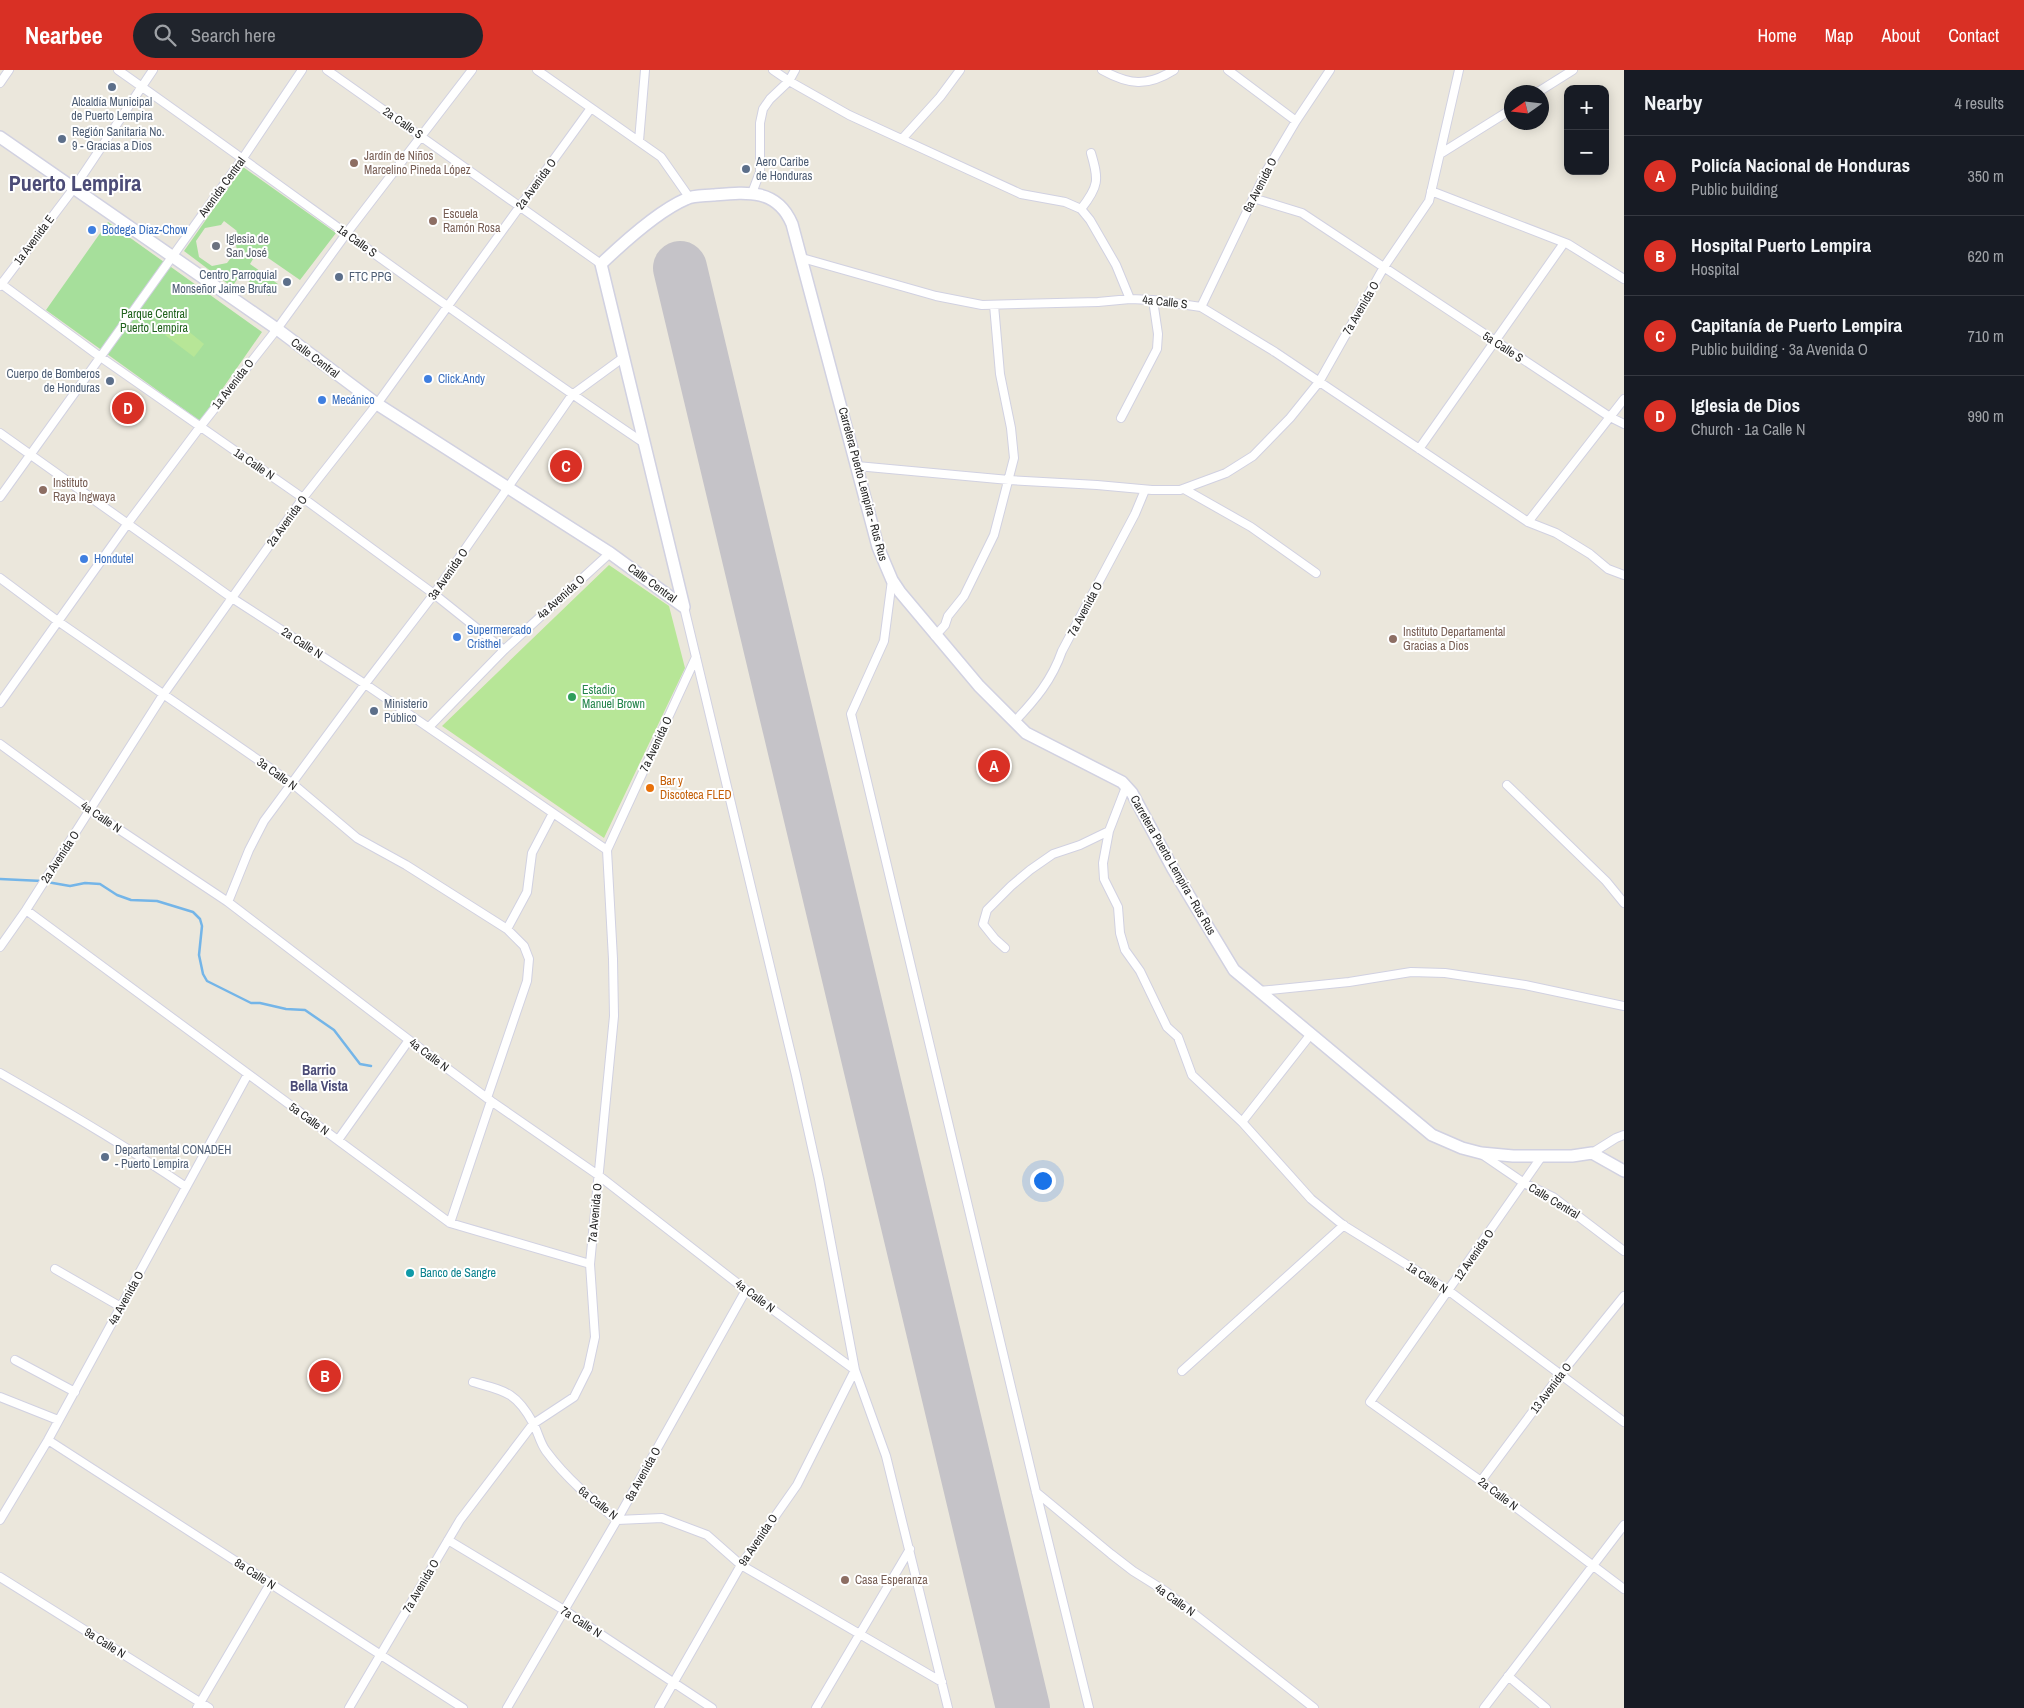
<!DOCTYPE html>
<meta charset="utf-8">
<style>
body{margin:0;font-family:"Archivo Narrow",sans-serif;background:#20242c;color:#f1f3f6}
.controls{position:absolute;right:15px;top:15px;display:grid;overflow:hidden;border-radius:10px;box-shadow:0 2px 12px #0003}
.controls button{width:45px;height:45px;display:grid;place-items:center;padding:0;border:0;border-bottom:1px solid #363941;background:#171b24;color:#f1f3f6;font:25px sans-serif}
.compass{position:absolute;left:1504px;top:15px;width:45px;height:45px;border-radius:50%;background:#171b24;box-shadow:0 2px 12px #0003;rotate:256deg}
.you{position:absolute;left:1042px;top:1110px;width:18px;height:18px;margin:-12px;border:4px solid #fff;border-radius:50%;background:#1a73e8;box-shadow:0 0 0 8px #1a73e833}
.badge{display:grid;place-items:center;width:32px;height:32px;border-radius:50%;background:#d93025;color:#fff;font-size:16px;font-weight:700}
.pin{position:absolute;translate:-50% -50%;border:2px solid #fff;box-shadow:0 1px 5px #0006}
.list{margin:0;padding:0;list-style:none}
h2{display:flex;justify-content:space-between;align-items:center;height:65px;margin:0;padding:0 20px;font-size:21px}
h2 small{font-size:16px;font-weight:400;color:#9ea1a6}
.list li{display:grid;grid-template-columns:32px 1fr auto;gap:15px;align-items:center;box-sizing:border-box;height:80px;padding:0 20px;border-top:1px solid #363941}
.list b{display:block;font-size:19px;white-space:nowrap}
.list p{margin:0;font-size:16px;white-space:nowrap;color:#9ea1a6}
.list em{font-size:16px;font-style:normal;color:#9ea1a6}
.icon{flex:none;width:28px;height:28px;fill:none;stroke:currentColor;stroke-width:2;stroke-linecap:round;stroke-linejoin:round}
.map{position:relative;flex:none;width:1624px;height:1638px;overflow:hidden}
header{display:flex;align-items:center;gap:30px;box-sizing:border-box;height:70px;padding:0 25px;background:#d93025;color:#fff}
header strong{font-size:24px}
nav{display:flex;gap:28px;margin-inline-start:auto;font-size:18px}
.search{width:350px;height:45px;background:#20242c;display:flex;align-items:center;gap:12px;box-sizing:border-box;padding:0 18px;border-radius:28px;color:#9ea1a6;font-size:19px}
main{display:flex}
aside{flex:1;background:#171b24}
.map>svg:first-child{display:block}
</style>
<header>
<strong>Nearbee</strong>
<div class="search"><svg class="icon" aria-label="search" viewBox="0 0 24 24"><circle cx="10" cy="10" r="6"/><path d="M15 15l6 6"/></svg>Search here</div>
<nav><a>Home</a><a>Map</a><a>About</a><a>Contact</a></nav>
</header>
<main>
<div class="map">
<svg width="1624" height="1638" viewBox="0 0 1624 1638">
<rect width="100%" height="100%" fill="#ebe7dc"/>
<!-- green -->
<path fill="#a6df9b" fill-rule="evenodd" d="M243,97l93,66 -36,47 -42,-29 -8,13 28,20 -9,12 -29,-21 -8,12 -48,-36zM224,151l13,10 -3,4 3,15 -10,13 -15,3 -13,-9 -3,-16 9,-13 16,-3z
M108,152l154,110 -62,89 -154,-111z"/>
<!-- pitch -->
<path fill="#b7e697" d="M176,251l28,23 -10,13 -29,-22z
M609,495l60,41 16,62 -81,170 -162,-112z"/>
<g fill="none" stroke-linecap="round" stroke-linejoin="round">
<!-- stream -->
<path stroke="#74b5e8" stroke-width="2.5" d="M0,809l42,2
M47,812l23,4 15,-3 15,1 17,11 14,5 26,1 36,11 7,7 2,7 -3,29 4,19 4,7 44,22h9l26,6 19,1 29,20 26,34 11,2"/>
<!-- runway -->
<path stroke="#c5c3c8" stroke-width="54" d="M680,198l343,1440"/>
<defs>
<path id="street" d="M118,0c176,124 348,253 526,373
M327,0l274,194
M537,0l124,87 28,40
M773,0l16,11 60,34 172,79 44,8 16,7 9,11 26,45 14,34
M1102,0c27,15 45,17 72,0
M1228,0l68,51
M0,13l9,-13
M1538,22l35,-22
M902,69l38,-42 20,-27
M639,71l6,-71
M1440,84l72,-45
M1431,121l137,53 56,35
M752,123l8,-21v-49l3,-14 7,-10 19,-18 6,-11
M1253,128l49,15 308,204 14,7
M1081,139c18,-23 18,-29 10,-56
M802,188l134,38 46,9 116,-3 32,-3 23,1 48,7 74,45 253,170 28,11 34,21 18,15 16,6
M0,213l99,73 204,142 131,96 70,56
M0,216l74,-98 79,-118
M1201,237l66,-137 29,-49 34,-51
M1121,348l36,-69 1,-15 -5,-34
M0,363l232,165 133,86 242,166
M1419,379l145,-206
M857,396l152,14 88,5 55,5h28l46,-17 27,-17 37,-38 29,-36 65,-115 45,-66 30,-131
M1184,419l67,38 65,46
M0,427l243,-339 59,-88
M1528,452l96,-123
M0,508l59,44 234,162 64,54 49,27 101,64 17,17 5,13 -2,22 -40,117
M892,510l-8,61 -33,73 185,778 53,216
M684,537l112,468 23,104 36,191 31,86 62,252
M935,566l10,-11 3,-9 16,-20 30,-61 20,-77 -3,-30 -11,-54 -6,-69
M0,633l128,-180 72,-96 77,-98 69,-95 126,-164
M1015,651c20,-21 37,-41 47,-70l73,-137 10,-24
M429,657l75,-77 106,-97
M0,674l90,66 138,92 181,138 82,61 107,74 148,115 109,80 -58,115 -56,80 -82,143
M1507,715l99,96 18,22
M1109,761l-6,32 1,16 14,28 2,26 5,17 15,21 27,56 11,10 14,38 50,47 69,77 32,26 106,66 175,131
M228,832l21,-52 15,-29 101,-137 69,-90 138,-199 52,-38
M26,840l424,313 140,41
M507,859l20,-37 5,-39 21,-40
M0,877l26,-37 137,-215 140,-197 74,-94 214,-296
M1005,878l-10,-9 -12,-15 4,-14 24,-24 19,-16 23,-16 27,-9 29,-14 17,-44
M1259,921l90,-9 62,-10 34,1 80,12 99,21
M0,1003c63,36 126,73 186,114
M1242,1052l69,-88
M338,1070l71,-100
M1592,1083l24,-15 8,-3
M1483,1085l41,28 29,14 71,54
M1542,1086l-172,246 111,79 143,108
M450,1153l41,-122
M55,1199l66,38
M15,1290l60,32
M1182,1301l162,-146
M473,1312c32,9 43,10 60,41 5,9 7,20 13,28 20,27 45,48 71,69l45,-2 45,17 34,30 201,117
M0,1327l58,23
M48,1370l415,268
M1481,1411l79,-106 64,-79
M1036,1422l75,62 22,17 32,20 149,117
M0,1450l48,-80 200,-366
M448,1470l116,70 148,98
M0,1507l209,131
M1508,1606l38,32
M197,1638l73,-124
M349,1638l111,-188 73,-96 41,-27 14,-28 7,-32 -5,-73 24,-248 -1,-57 -6,-109 89,-193
M507,1638l110,-188 129,-230
M816,1638l94,-159
M1484,1638l140,-183"/>
<path id="secondary" d="M0,67l277,192 100,75 233,149 74,54
M684,537l-83,-343c22,-21 57,-53 85,-65 8,-4 19,-3 27,-4 33,-3 64,-7 79,29l86,323 14,33 8,12 79,94 47,47 96,49 10,11 41,76 61,101 198,165 30,13 19,5 32,3h59l20,-3 32,18"/>
</defs>
<!-- street casing -->
<use href="#street" stroke="#d1d1e1" stroke-width="10"/>
<!-- secondary casing -->
<use href="#secondary" stroke="#d1d1e1" stroke-width="14"/>
<!-- street -->
<use href="#street" stroke="#fff" stroke-width="8"/>
<!-- secondary -->
<use href="#secondary" stroke="#fff" stroke-width="11"/>
</g>
<!-- markers -->
<g fill="#5c6f8a" stroke="#fff" stroke-width="2">
<circle cx="112" cy="17" r="5"/>
<circle cx="62" cy="69" r="5"/>
<circle cx="746" cy="99" r="5"/>
<circle cx="339" cy="207" r="5"/>
<circle cx="287" cy="212" r="5"/>
<circle cx="110" cy="311" r="5"/>
<circle cx="374" cy="641" r="5"/>
<circle cx="105" cy="1087" r="5"/>
</g>
<g fill="#8d6e63" stroke="#fff" stroke-width="2">
<circle cx="354" cy="93" r="5"/>
<circle cx="433" cy="151" r="5"/>
<circle cx="43" cy="420" r="5"/>
<circle cx="1393" cy="569" r="5"/>
<circle cx="845" cy="1510" r="5"/>
</g>
<g fill="#3f7fe0" stroke="#fff" stroke-width="2">
<circle cx="92" cy="160" r="5"/>
<circle cx="428" cy="309" r="5"/>
<circle cx="322" cy="330" r="5"/>
<circle cx="84" cy="489" r="5"/>
<circle cx="457" cy="567" r="5"/>
</g>
<circle fill="#6b7280" stroke="#fff" stroke-width="2" cx="216" cy="176" r="5"/>
<circle fill="#2e9e5b" stroke="#fff" stroke-width="2" cx="572" cy="627" r="5"/>
<circle fill="#e8710a" stroke="#fff" stroke-width="2" cx="650" cy="718" r="5"/>
<circle fill="#0f9aa8" stroke="#fff" stroke-width="2" cx="410" cy="1203" r="5"/>
<g text-anchor="middle" dominant-baseline="central" stroke-width="4" stroke-linejoin="round" paint-order="stroke">
<!-- service labels -->
<g font-size="12" fill="#4e5e75" stroke="#fff" text-anchor="start">
<text x="112" y="32" text-anchor="middle">Alcaldía Municipal<tspan x="112" dy="14">de Puerto Lempira</tspan></text>
<text x="72" y="62">Región Sanitaria No.<tspan x="72" dy="14">9 - Gracias a Dios</tspan></text>
<text x="756" y="92">Aero Caribe<tspan x="756" dy="14">de Honduras</tspan></text>
<text x="277" y="205" text-anchor="end">Centro Parroquial<tspan x="277" dy="14">Monseñor Jaime Brufau</tspan></text>
<text x="349" y="207">FTC PPG</text>
<text x="100" y="304" text-anchor="end">Cuerpo de Bomberos<tspan x="100" dy="14">de Honduras</tspan></text>
<text x="384" y="634">Ministerio<tspan x="384" dy="14">Público</tspan></text>
<text x="115" y="1080">Departamental CONADEH<tspan x="115" dy="14">- Puerto Lempira</tspan></text>
</g>
<!-- street labels -->
<g font-size="12" fill="#292929" stroke="#fff">
<text transform="translate(403 53) rotate(35)">2a Calle S</text>
<text transform="translate(536 114) rotate(-54)">2a Avenida O</text>
<text transform="translate(1260 115) rotate(-63)">6a Avenida O</text>
<text transform="translate(222 117) rotate(-54)">Avenida Central</text>
<text transform="translate(34 170) rotate(-53)">1a Avenida E</text>
<text transform="translate(357 171) rotate(36)">1a Calle S</text>
<text transform="translate(1165 232) rotate(6)">4a Calle S</text>
<text transform="translate(1361 238) rotate(-60)">7a Avenida O</text>
<text transform="translate(1503 277) rotate(33)">5a Calle S</text>
<text transform="translate(315 288) rotate(37)">Calle Central</text>
<text transform="translate(233 314) rotate(-52)">1a Avenida O</text>
<text transform="translate(254 394) rotate(34)">1a Calle N</text>
<text transform="translate(863 414) rotate(75)">Carretera Puerto Lempira - Rus Rus</text>
<text transform="translate(287 451) rotate(-54)">2a Avenida O</text>
<text transform="translate(448 504) rotate(-55)">3a Avenida O</text>
<text transform="translate(652 513) rotate(36)">Calle Central</text>
<text transform="translate(561 527) rotate(-42)">4a Avenida O</text>
<text transform="translate(1085 539) rotate(-62)">7a Avenida O</text>
<text transform="translate(302 573) rotate(33)">2a Calle N</text>
<text transform="translate(656 674) rotate(-65)">7a Avenida O</text>
<text transform="translate(277 704) rotate(36)">3a Calle N</text>
<text transform="translate(101 747) rotate(34)">4a Calle N</text>
<text transform="translate(60 787) rotate(-57)">2a Avenida O</text>
<text transform="translate(1173 795) rotate(60)">Carretera Puerto Lempira - Rus Rus</text>
<text transform="translate(429 985) rotate(37)">4a Calle N</text>
<text transform="translate(309 1049) rotate(36)">5a Calle N</text>
<text transform="translate(1554 1131) rotate(31)">Calle Central</text>
<text transform="translate(595 1143) rotate(-85)">7a Avenida O</text>
<text transform="translate(1474 1185) rotate(-55)">12 Avenida O</text>
<text transform="translate(1427 1208) rotate(33)">1a Calle N</text>
<text transform="translate(755 1226) rotate(37)">4a Calle N</text>
<text transform="translate(126 1228) rotate(-61)">4a Avenida O</text>
<text transform="translate(1551 1318) rotate(-53)">13 Avenida O</text>
<text transform="translate(643 1404) rotate(-61)">8a Avenida O</text>
<text transform="translate(1498 1424) rotate(37)">2a Calle N</text>
<text transform="translate(598 1433) rotate(38)">6a Calle N</text>
<text transform="translate(758 1470) rotate(-56)">9a Avenida O</text>
<text transform="translate(255 1504) rotate(33)">8a Calle N</text>
<text transform="translate(421 1516) rotate(-60)">7a Avenida O</text>
<text transform="translate(1175 1530) rotate(36)">4a Calle N</text>
<text transform="translate(581 1552) rotate(33)">7a Calle N</text>
<text transform="translate(105 1573) rotate(32)">9a Calle N</text>
</g>
<!-- education labels -->
<g font-size="12" fill="#785e54" stroke="#fff" text-anchor="start">
<text x="364" y="86">Jardín de Niños<tspan x="364" dy="14">Marcelino Pineda López</tspan></text>
<text x="443" y="144">Escuela<tspan x="443" dy="14">Ramón Rosa</tspan></text>
<text x="53" y="413">Instituto<tspan x="53" dy="14">Raya Ingwaya</tspan></text>
<text x="1403" y="562">Instituto Departamental<tspan x="1403" dy="14">Gracias a Dios</tspan></text>
<text x="855" y="1510">Casa Esperanza</text>
</g>
<!-- shop labels -->
<g font-size="12" fill="#366cbe" stroke="#fff" text-anchor="start">
<text x="102" y="160">Bodega Díaz-Chow</text>
<text x="438" y="309">Click.Andy</text>
<text x="332" y="330">Mecánico</text>
<text x="94" y="489">Hondutel</text>
<text x="467" y="560">Supermercado<tspan x="467" dy="14">Cristhel</tspan></text>
</g>
<!-- worship labels -->
<g font-size="12" fill="#5b616d" stroke="#fff" text-anchor="start">
<text x="226" y="169">Iglesia de<tspan x="226" dy="14">San José</tspan></text>
</g>
<!-- park labels -->
<g font-size="12" fill="#20621d" stroke="#fff">
<text x="154" y="244">Parque Central<tspan x="154" dy="14">Puerto Lempira</tspan></text>
</g>
<!-- leisure labels -->
<g font-size="12" fill="#27864d" stroke="#fff" text-anchor="start">
<text x="582" y="620">Estadio<tspan x="582" dy="14">Manuel Brown</tspan></text>
</g>
<!-- food labels -->
<g font-size="12" fill="#c56008" stroke="#fff" text-anchor="start">
<text x="660" y="711">Bar y<tspan x="660" dy="14">Discoteca FLED</tspan></text>
</g>
<!-- culture labels -->
<g font-size="12" fill="#0d838f" stroke="#fff" text-anchor="start">
<text x="420" y="1203">Banco de Sangre</text>
</g>
<!-- neighbourhood labels -->
<g font-size="14" font-weight="bold" fill="#4c4c77" stroke="#fff">
<text x="319" y="1000">Barrio<tspan x="319" dy="16">Bella Vista</tspan></text>
</g>
<!-- town labels -->
<g font-size="22" font-weight="bold" fill="#4c4c77" stroke="#fff">
<text x="75" y="113">Puerto Lempira</text>
</g>
</g>
</svg>
<div class="controls">
<button>+</button>
<button>−</button>
</div>
<svg class="compass" viewBox="-18 -18 36 36"><path d="M0-13l5 13h-10z" fill="#e53935"/><path d="M0 13l5-13h-10z" fill="#9ea1a6"/></svg>
<div class="you"></div>
<div class="pin badge" style="left:994px;top:696px">A</div>
<div class="pin badge" style="left:325px;top:1306px">B</div>
<div class="pin badge" style="left:566px;top:396px">C</div>
<div class="pin badge" style="left:128px;top:338px">D</div>
</div>
<aside>
<h2>Nearby<small>4 results</small></h2>
<ul class="list">
<li><span class="badge">A</span><div><b>Policía Nacional de Honduras</b><p>Public building</p></div><em>350 m</em></li>
<li><span class="badge">B</span><div><b>Hospital Puerto Lempira</b><p>Hospital</p></div><em>620 m</em></li>
<li><span class="badge">C</span><div><b>Capitanía de Puerto Lempira</b><p>Public building · 3a Avenida O</p></div><em>710 m</em></li>
<li><span class="badge">D</span><div><b>Iglesia de Dios</b><p>Church · 1a Calle N</p></div><em>990 m</em></li>
</ul>
</aside>
</main>
